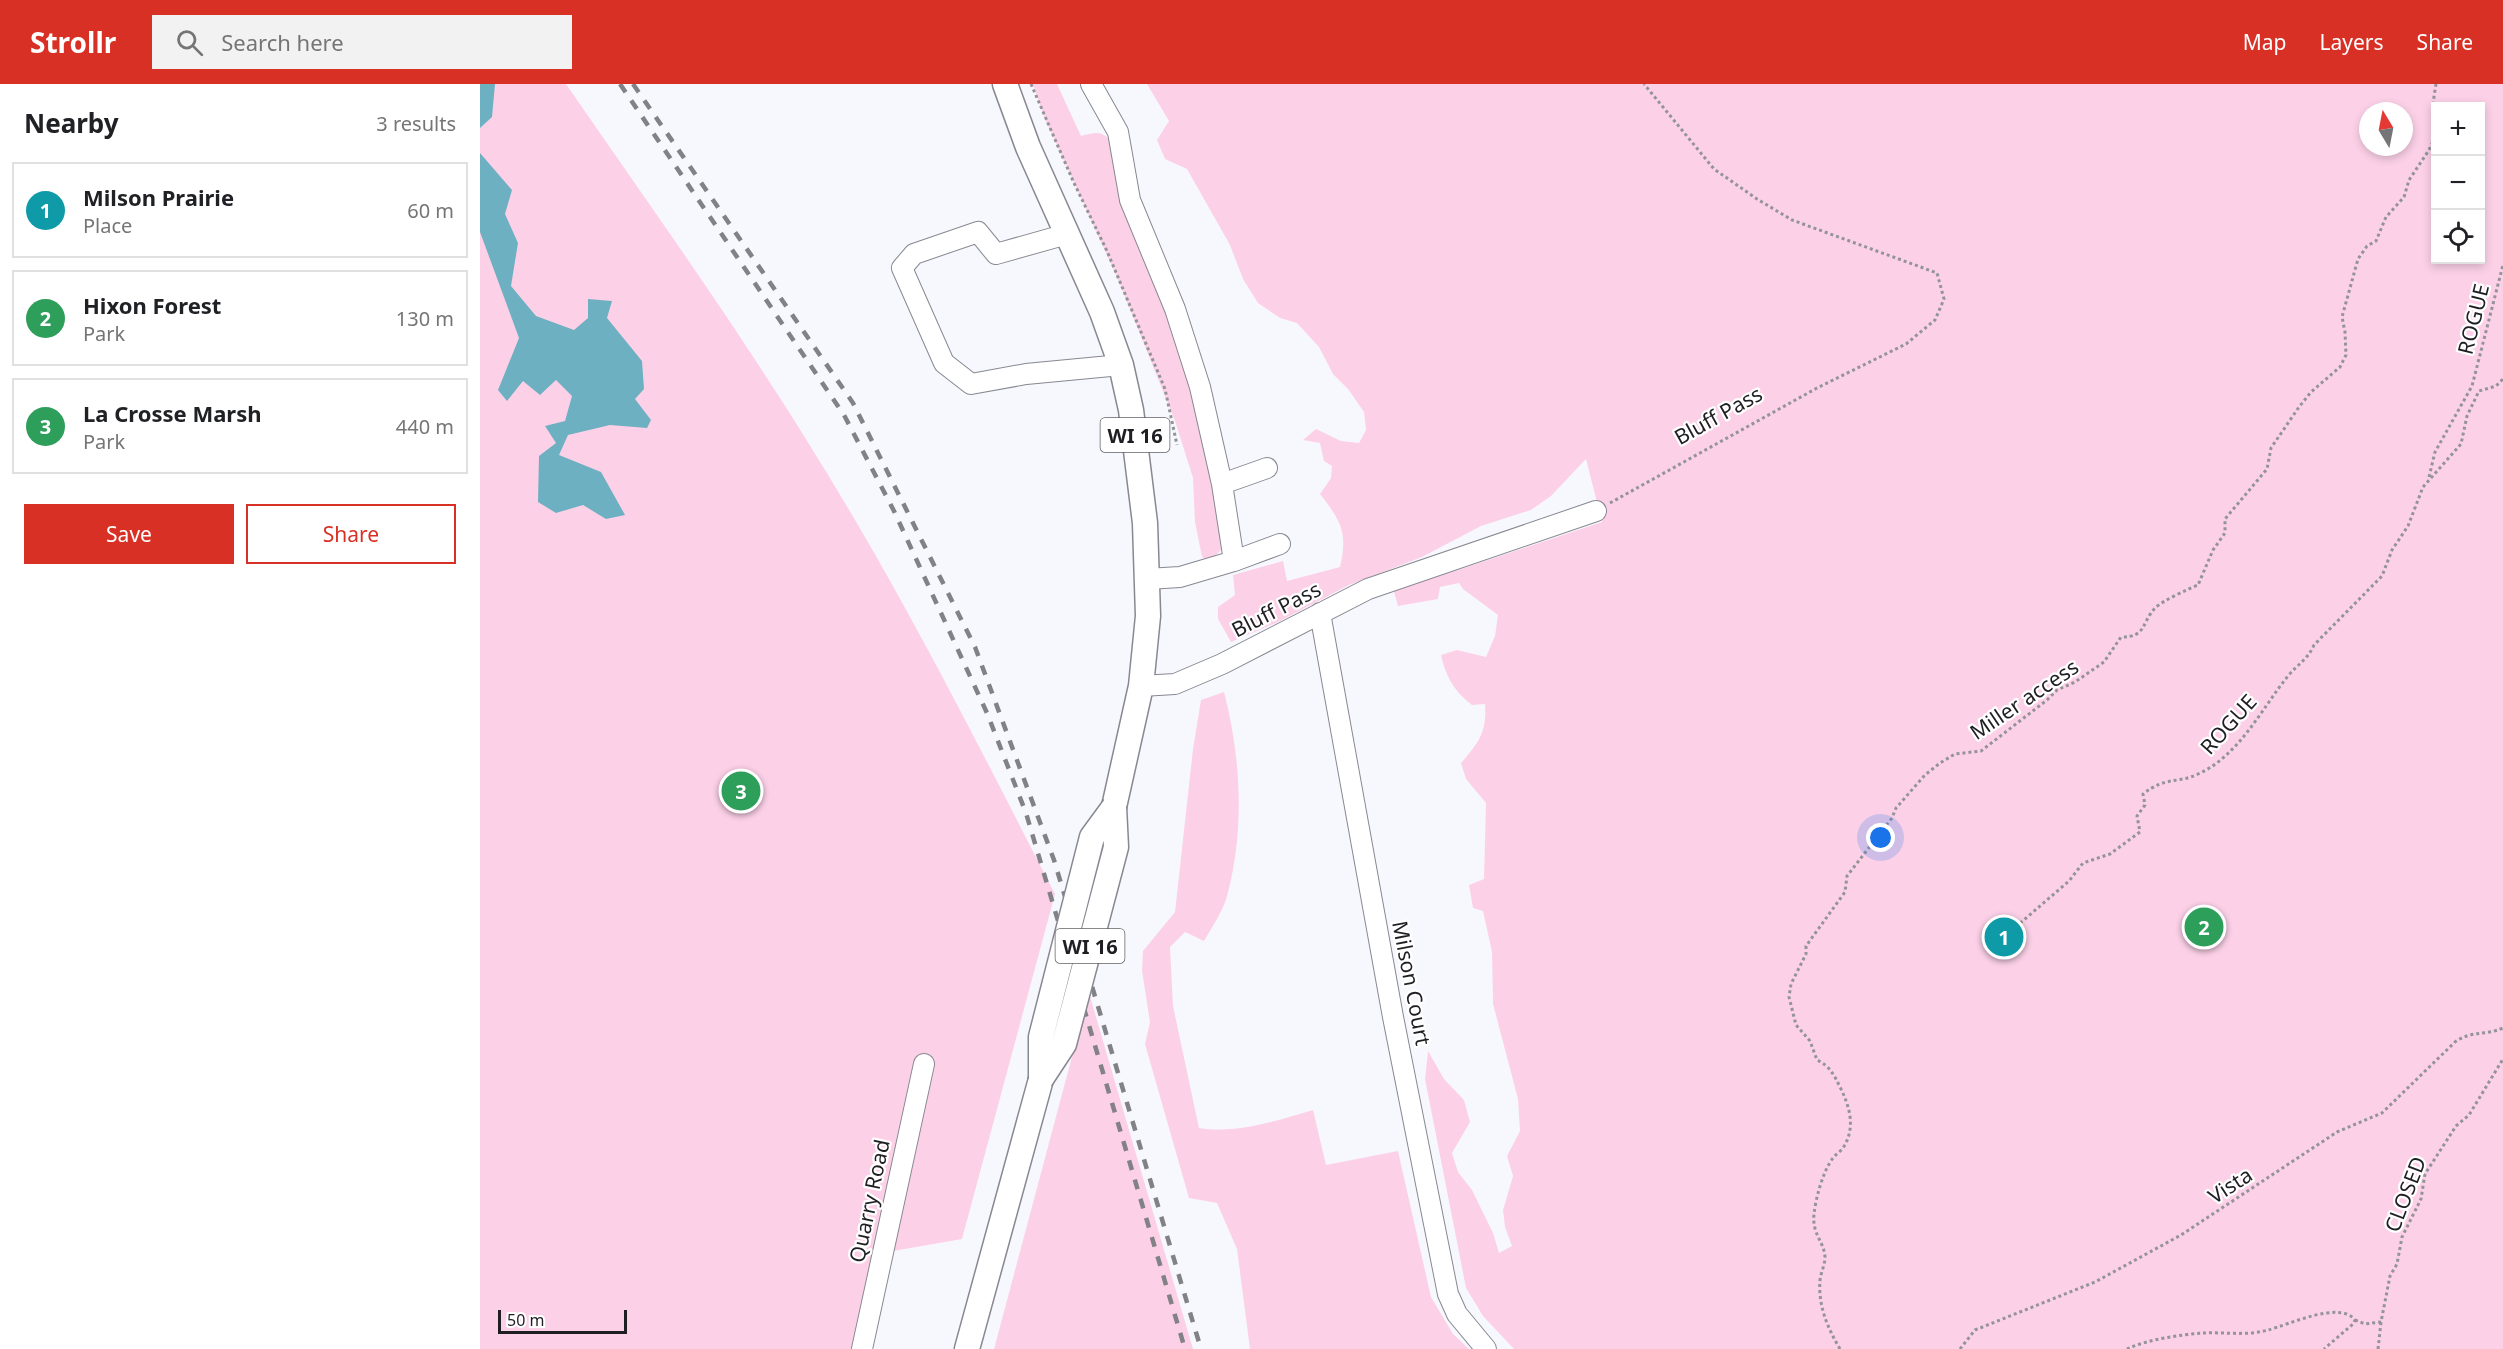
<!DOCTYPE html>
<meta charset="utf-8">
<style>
body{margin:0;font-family:"Noto Sans",sans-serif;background:#f2f2f2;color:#202124}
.controls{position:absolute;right:18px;top:18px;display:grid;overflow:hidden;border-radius:0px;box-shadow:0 3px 9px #0003}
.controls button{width:54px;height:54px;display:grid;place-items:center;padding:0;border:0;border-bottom:2px solid #e0e0e0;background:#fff;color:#202124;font:30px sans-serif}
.compass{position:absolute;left:1879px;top:18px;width:54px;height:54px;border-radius:50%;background:#fff;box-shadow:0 3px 9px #0003;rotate:350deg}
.scale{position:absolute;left:18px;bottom:15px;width:129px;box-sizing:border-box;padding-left:6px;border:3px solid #1f1f23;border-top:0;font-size:16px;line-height:21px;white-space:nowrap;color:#1f1f23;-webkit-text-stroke:4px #fff;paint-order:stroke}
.you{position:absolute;left:1401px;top:754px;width:21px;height:21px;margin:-15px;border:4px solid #fff;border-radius:50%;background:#1a73e8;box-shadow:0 0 0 9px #1a73e833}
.badge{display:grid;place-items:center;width:39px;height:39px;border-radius:50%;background:#d93025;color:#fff;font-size:20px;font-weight:700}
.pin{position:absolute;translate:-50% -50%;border:3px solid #fff;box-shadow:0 2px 6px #0006}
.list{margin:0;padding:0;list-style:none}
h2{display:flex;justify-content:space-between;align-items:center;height:78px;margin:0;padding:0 24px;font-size:26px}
h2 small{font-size:20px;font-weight:400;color:#757577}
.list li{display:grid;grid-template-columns:39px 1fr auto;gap:18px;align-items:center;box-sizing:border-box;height:96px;margin:0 12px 12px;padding:0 12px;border:2px solid #e0e0e0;border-radius:0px}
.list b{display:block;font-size:22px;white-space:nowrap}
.list p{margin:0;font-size:20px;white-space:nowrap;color:#757577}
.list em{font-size:20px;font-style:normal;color:#757577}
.actions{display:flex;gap:12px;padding:18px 24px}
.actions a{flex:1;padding:14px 0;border:2px solid #d93025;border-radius:0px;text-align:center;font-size:21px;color:#d93025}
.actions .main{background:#d93025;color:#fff}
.icon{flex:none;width:33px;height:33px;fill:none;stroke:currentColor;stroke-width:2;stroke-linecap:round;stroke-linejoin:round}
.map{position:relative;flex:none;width:2023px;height:1265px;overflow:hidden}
header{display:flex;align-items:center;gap:36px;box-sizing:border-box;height:84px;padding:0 30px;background:#d93025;color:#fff}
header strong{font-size:28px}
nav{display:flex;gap:33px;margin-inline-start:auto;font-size:21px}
.search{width:420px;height:54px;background:#f2f2f2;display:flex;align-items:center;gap:15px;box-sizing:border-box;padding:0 21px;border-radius:0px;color:#757577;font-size:22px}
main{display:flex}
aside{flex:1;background:#fff}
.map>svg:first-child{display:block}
</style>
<header>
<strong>Strollr</strong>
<div class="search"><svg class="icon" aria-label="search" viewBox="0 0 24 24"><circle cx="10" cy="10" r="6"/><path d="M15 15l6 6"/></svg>Search here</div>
<nav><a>Map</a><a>Layers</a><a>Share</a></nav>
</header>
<main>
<aside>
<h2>Nearby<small>3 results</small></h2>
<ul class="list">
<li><span class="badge" style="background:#0f9aa8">1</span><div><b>Milson Prairie</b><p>Place</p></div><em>60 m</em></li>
<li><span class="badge" style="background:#2e9e5b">2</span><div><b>Hixon Forest</b><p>Park</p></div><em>130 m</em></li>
<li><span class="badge" style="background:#2e9e5b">3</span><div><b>La Crosse Marsh</b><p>Park</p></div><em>440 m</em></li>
</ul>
<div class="actions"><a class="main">Save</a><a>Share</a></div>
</aside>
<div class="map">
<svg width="2023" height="1265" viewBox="0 0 2023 1265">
<rect width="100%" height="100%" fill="#f7f8fe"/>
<!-- green -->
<path fill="#fcd1e8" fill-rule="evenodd" d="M0,0h86c99,143 201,285 289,436 72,122 135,248 200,374l-93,345 -86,15 -22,95h-374z
M553,0h24l24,52c15,-4 21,-6 32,7l51,151 50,166 7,90 -12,12 -7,-5 -7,-35 -2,-44 -18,-57 -58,-144 -73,-160z
M667,0h1356v1265h-989l-31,-33 -17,-28 -41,-209 3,-28 16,28 20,21 6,22 -18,31 6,19 14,18 21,43 6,20 13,-7 -7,-19 -2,-17 10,-34 -6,-20 13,-25 -2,-32 -25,-95 -1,-52 -9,-41 -10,-3 -4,-23 15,-6 2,-76 -20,-24 -5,-16c18,-21 26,-31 24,-59l-13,1c-18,-14 -26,-28 -31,-50l16,-5 29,7 9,-21 3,-21 -35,-26 -4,-6 -19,4 -2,12 -40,7 -5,-18 68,-19 141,-47 -16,-63 -35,37 -20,14 -50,16 -59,31 -73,28 -71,37 -47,20 -13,-23v-12l17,-12 -2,-20 50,-14 4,20 53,-14c8,-35 1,-46 -20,-73l11,-16 1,-12 -8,-5 -4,-18 -17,-3 13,-11 25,12 18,2 7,-13 -2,-18 -16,-23 -15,-15 -14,-27 -22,-24 -17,-5 -22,-15 -15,-24 -13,-34 -43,-76 -22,-10 -8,-19 12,-19zM1956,22h44v154h-44zM1888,27h36v36h-36z
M744,608c17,65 21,139 3,204 -4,15 -15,31 -23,45l-19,-9 -15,15 3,59 26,122c38,6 77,-7 114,-18l13,55 72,-14 33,146 22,37 16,15h-219l-13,-100 -20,-46 -28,-5 -44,-154 5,-22 -8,-51 1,-20 32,-39 18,-163 8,-49z
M609,909l104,356h-199z"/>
<!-- water -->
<path fill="#6db0c1" d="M0,0h15l-3,33 -12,11z
M0,69l32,37 -7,24 13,29 -7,43 25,30 38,14 14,-12v-19l24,2 -5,17 35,43 2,28 -9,10 16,21 -4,8 -37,-3 -42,10 -9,20 42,17 24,43 -19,4 -23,-14 -27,8 -18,-11 1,-46 17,-13 -11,-17 20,-5 7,-25 -16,-16 -16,15 -17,-14 -16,20 -9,-11 21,-52 -39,-106z"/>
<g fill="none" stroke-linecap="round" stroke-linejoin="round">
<defs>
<path id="minor" d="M611,0l27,48 12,68 45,109 25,78 22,97 12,77 -54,16 -33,2
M587,150l-71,20 -18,-22 -64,22 -12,14 42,95 27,21 55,-10 95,-9
M742,400l45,-16
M754,477l46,-17
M840,529l73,404 55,277 9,20 29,35
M661,602l34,-2 47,-20 146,-75 228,-78
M382,1265l62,-285"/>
<path id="major" d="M525,0l23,63 74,165 19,53 10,45 14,113 3,93 -7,70 -27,121
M487,1265l74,-270"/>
</defs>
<!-- minor casing -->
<use href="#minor" stroke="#878891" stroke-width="22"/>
<!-- major casing -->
<use href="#major" stroke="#878891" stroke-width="27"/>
<!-- path -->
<path stroke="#939398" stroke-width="3" stroke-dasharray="3 3" stroke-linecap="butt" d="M551,0l43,99 33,68 58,138 12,56
M1956,26l-3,-7 3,-19
M1949,393l6,-25 37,-66 31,-121
M1130,419l207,-115 89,-44 29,-24 9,-21 -7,-26 -145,-53 -35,-21 -43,-30 -70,-85
M1531,847l58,-50 14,-18 27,-9 30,-22 -3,-16 8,-11 -2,-11c23,-18 34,-10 55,-20 41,-18 64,-66 90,-98 10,-12 20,-17 26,-31l68,-69 10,-26 16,-24 15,-39 38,-43 6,-28 12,-25 17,-5 7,-7
M1875,1236l10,4 16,-2 9,-46 7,-12 5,-27 19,-38 4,-25 31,-48 13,-11 34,-56
M1360,1265c-13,-22 -22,-44 -20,-69 1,-8 5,-15 5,-23 -1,-16 -13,-22 -11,-43 2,-17 9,-43 19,-56 3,-4 7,-6 10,-10 13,-20 7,-41 -3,-61 -6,-12 -10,-21 -23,-27l-7,-19 -14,-16 -7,-28 2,-13 15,-30v-8l39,-54 2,-16 45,-58 4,-10 29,-33 15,-12 15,-9 26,-3 66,-51 10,-10 18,-8 29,-20 17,-25c26,0 20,-14 34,-29 7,-7 33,-19 43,-23l15,-35 12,-17v-14l42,-50 4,-21 28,-41 12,-15 29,-25 6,-12 -1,-23 -3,-15 16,-58 9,-13 9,-5 10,-24 18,-20 5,-17 20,-30 7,-15
M1480,1265l15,-19 120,-48 86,-47 156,-103 45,-19 73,-71c17,-12 30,-6 48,-14
M1647,1265c22,-10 52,-14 76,-16 21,-1 44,3 65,-3 20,-5 72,-30 87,-10l-2,4 -29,25
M1898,1265l3,-27"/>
<!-- minor -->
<use href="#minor" stroke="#fff" stroke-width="20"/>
<!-- major -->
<use href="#major" stroke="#fff" stroke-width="24"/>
<!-- rail -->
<path stroke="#818186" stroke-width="4.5" stroke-dasharray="10 10" stroke-linecap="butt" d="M140,0l224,331 50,96 93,202 39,100 159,536
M153,0l220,319 122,244 79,213 147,489"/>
<defs>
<path id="major-bridge" d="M561,995l23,-35 52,-197 -2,-40
M561,995v-42l51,-200 22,-30"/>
</defs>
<!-- major-bridge casing -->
<use href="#major-bridge" stroke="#878891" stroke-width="27" stroke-linecap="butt"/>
<!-- major-bridge -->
<use href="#major-bridge" stroke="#fff" stroke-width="24"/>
</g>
<g text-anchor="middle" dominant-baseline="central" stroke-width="4.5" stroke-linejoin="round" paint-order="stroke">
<!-- shield labels -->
<g fill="#fff" stroke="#626265" stroke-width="1.5">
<rect x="620.5" y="334" width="69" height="34" rx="4.5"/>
<rect x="575.5" y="845" width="69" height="34" rx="4.5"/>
</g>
<g font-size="20" font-weight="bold" fill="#1f1f23">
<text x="655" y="351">WI 16</text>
<text x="610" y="862">WI 16</text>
</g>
<!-- street labels -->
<g font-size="21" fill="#1f1f23" stroke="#fff">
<text transform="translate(1993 235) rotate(-76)">ROGUE</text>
<text transform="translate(1238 331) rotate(-29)">Bluff Pass</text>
<text transform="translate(796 525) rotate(-27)">Bluff Pass</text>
<text transform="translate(1544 615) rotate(-34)">Miller access</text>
<text transform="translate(1748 640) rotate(-48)">ROGUE</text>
<text transform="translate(932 899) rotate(79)">Milson Court</text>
<text transform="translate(1750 1101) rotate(-33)">Vista</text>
<text transform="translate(1925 1110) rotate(-69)">CLOSED</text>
<text transform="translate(389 1117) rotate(-78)">Quarry Road</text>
</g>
</g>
</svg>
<div class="controls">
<button>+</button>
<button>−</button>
<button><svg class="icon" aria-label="locate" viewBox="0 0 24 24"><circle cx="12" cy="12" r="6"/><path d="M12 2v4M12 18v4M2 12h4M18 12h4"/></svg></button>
</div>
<svg class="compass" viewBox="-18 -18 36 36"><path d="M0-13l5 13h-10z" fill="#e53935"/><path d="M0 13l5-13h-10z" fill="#757577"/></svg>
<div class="scale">50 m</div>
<div class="you"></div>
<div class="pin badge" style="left:1524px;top:853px;background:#0f9aa8">1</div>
<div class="pin badge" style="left:1724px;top:843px;background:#2e9e5b">2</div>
<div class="pin badge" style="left:261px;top:707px;background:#2e9e5b">3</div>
</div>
</main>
